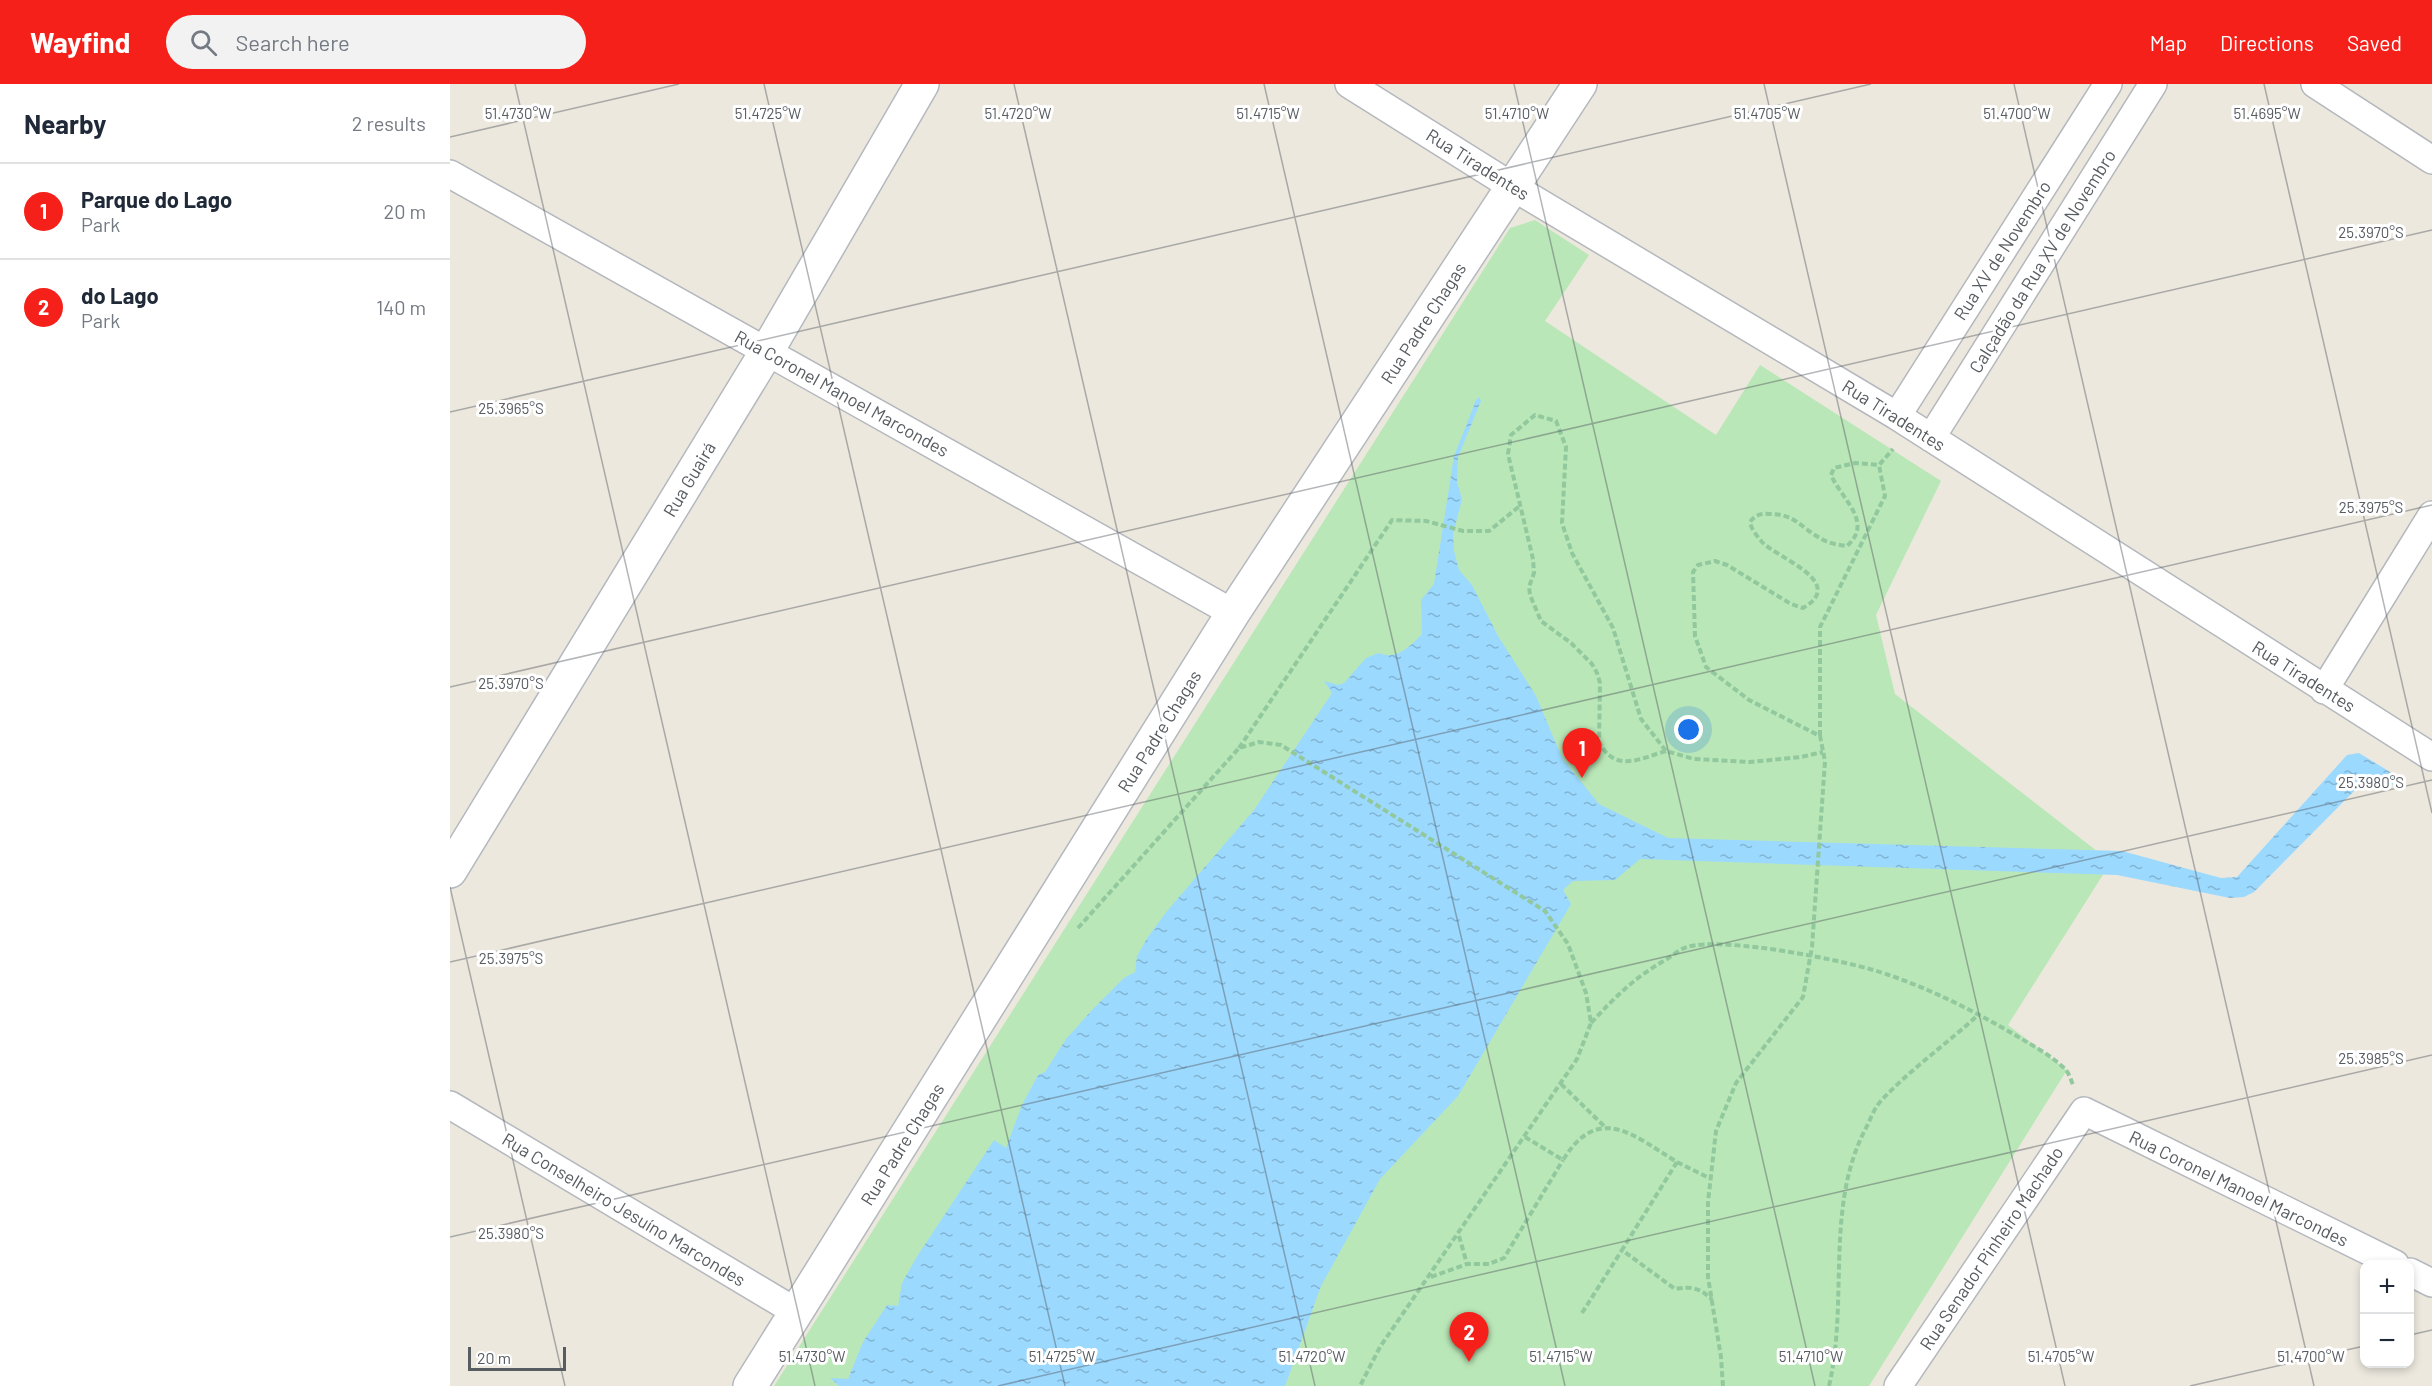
<!DOCTYPE html>
<meta charset="utf-8">
<style>
body{margin:0;font-family:Barlow,sans-serif;background:#f2f2f3;color:#1f2937}
.controls{position:absolute;right:18px;bottom:18px;display:grid;overflow:hidden;border-radius:12px;box-shadow:0 3px 9px #0003}
.controls button{width:54px;height:54px;display:grid;place-items:center;padding:0;border:0;border-bottom:2px solid #e0e1e3;background:#fff;color:#1f2937;font:30px sans-serif}
.scale{position:absolute;left:18px;bottom:15px;width:98px;box-sizing:border-box;padding-left:6px;border:3px solid #575c61;border-top:0;font-size:16px;line-height:21px;white-space:nowrap;color:#575c61;-webkit-text-stroke:4px #fff;paint-order:stroke}
.you{position:absolute;left:1239px;top:646px;width:21px;height:21px;margin:-15px;border:4px solid #fff;border-radius:50%;background:#1a73e8;box-shadow:0 0 0 9px #1a73e833}
.badge{display:grid;place-items:center;width:39px;height:39px;border-radius:50%;background:#f6201a;color:#fff;font-size:20px;font-weight:700}
.pin{position:absolute;translate:-50% -50px;filter:drop-shadow(0 2px 3px #0008)}
.pin::after{content:'';position:absolute;top:32px;width:21px;height:18px;background:inherit;clip-path:polygon(0 0,100% 0,50% 100%)}
.list{margin:0;padding:0;list-style:none}
h2{display:flex;justify-content:space-between;align-items:center;height:78px;margin:0;padding:0 24px;font-size:26px}
h2 small{font-size:20px;font-weight:400;color:#747a83}
.list li{display:grid;grid-template-columns:39px 1fr auto;gap:18px;align-items:center;box-sizing:border-box;height:96px;padding:0 24px;border-top:2px solid #e0e1e3}
.list b{display:block;font-size:22px;white-space:nowrap}
.list p{margin:0;font-size:20px;white-space:nowrap;color:#747a83}
.list em{font-size:20px;font-style:normal;color:#747a83}
.icon{flex:none;width:33px;height:33px;fill:none;stroke:currentColor;stroke-width:2;stroke-linecap:round;stroke-linejoin:round}
.map{position:relative;flex:none;width:1982px;height:1302px;overflow:hidden}
header{display:flex;align-items:center;gap:36px;box-sizing:border-box;height:84px;padding:0 30px;background:#f6201a;color:#fff}
header strong{font-size:28px}
nav{display:flex;gap:33px;margin-inline-start:auto;font-size:21px}
.search{width:420px;height:54px;background:#f2f2f3;display:flex;align-items:center;gap:15px;box-sizing:border-box;padding:0 21px;border-radius:33px;color:#747a83;font-size:22px}
main{display:flex}
aside{flex:1;background:#fff}
.map>svg:first-child{display:block}
</style>
<header>
<strong>Wayfind</strong>
<div class="search"><svg class="icon" aria-label="search" viewBox="0 0 24 24"><circle cx="10" cy="10" r="6"/><path d="M15 15l6 6"/></svg>Search here</div>
<nav><a>Map</a><a>Directions</a><a>Saved</a></nav>
</header>
<main>
<aside>
<h2>Nearby<small>2 results</small></h2>
<ul class="list">
<li><span class="badge">1</span><div><b>Parque do Lago</b><p>Park</p></div><em>20 m</em></li>
<li><span class="badge">2</span><div><b>do Lago</b><p>Park</p></div><em>140 m</em></li>
</ul>
</aside>
<div class="map">
<svg width="1982" height="1302" viewBox="0 0 1982 1302">
<defs>
<pattern id="water-ripples" width="26" height="14" patternUnits="userSpaceOnUse" patternTransform="scale(1.5)"><rect width="26" height="14" fill="#9bd9ff"/><path d="M2 4q2-2 4 0t4 0M15 11q2-2 4 0t4 0" fill="none" stroke="#81b3d2"/></pattern>
</defs>
<rect width="100%" height="100%" fill="#ece8de"/>
<!-- park -->
<path fill="#bae7b8" d="M1085,136l54,35 -44,66 171,114 44,-70 181,116 -65,134 19,79 216,168 -103,163 59,45 -198,316h-1095l736,-1158z"/>
<!-- water -->
<path fill="url(#water-ripples)" d="M1029,313l2,4 -23,56 -1,25 5,17 -9,35 1,17 5,19 13,15 26,51 38,60 26,62 37,46 69,34 454,13 99,27 16,-1 110,-122 12,-2 41,25 -8,7 -18,-3h-11l-109,110 -10,5 -14,1 -113,-23 -477,-16 -25,21 -42,1 -10,9 8,14 -113,192 -78,83 -59,107 -36,100h-446l-9,-8 18,1 15,-37 24,-37 11,1 4,-23 14,-25 78,-118 12,8 16,-43 16,-30 7,-3 21,-33 27,-30 31,-31 11,-6 2,-16 11,-19 19,-26 87,-101 78,-117 -8,-12 14,4 6,-2 22,-25 13,-5c18,8 31,-7 43,-19l-1,-34 13,-16 20,-128 22,-56z"/>
<g fill="none" stroke-linecap="round" stroke-linejoin="round">
<defs>
<path id="street" d="M899,0l164,103 384,229 535,341
M1865,0l117,76
M0,90l783,439
M1447,332l211,-332
M1481,354l222,-354
M1874,606l108,-175
M0,1021l348,208
M1960,1188l22,11
M1448,1302l186,-275 311,153"/>
<path id="secondary" d="M0,787l317,-520 155,-267
M300,1302l483,-773 347,-529"/>
</defs>
<!-- street casing -->
<use href="#street" stroke="#b4b8bd" stroke-width="30"/>
<!-- secondary casing -->
<use href="#secondary" stroke="#b4b9bf" stroke-width="36"/>
<!-- path -->
<path stroke="#91c89d" stroke-width="4" stroke-dasharray="6 3" stroke-linecap="butt" d="M1370,652v-109l65,-131 -6,-31
M789,664l153,-228 34,1 37,10h26l32,-26
M1216,667c-27,8 -51,22 -67,-9l1,-59 -3,-10 -5,-9 -21,-21 -30,-22 -11,-26 -1,-8 5,-14 -1,-14 -25,-105 3,-19 24,-20 21,6 10,26 -4,76 10,30 41,75 28,91 25,32 28,8 56,3 51,-5 22,-5
M628,844l161,-180 20,-6 22,3 264,166 23,33 18,49 5,30 -14,36 -197,288 -20,39
M1141,939c25,-27 44,-46 76,-64 6,-4 13,-10 20,-12 37,-11 164,14 202,28 46,16 89,38 131,63 15,9 32,18 45,31 4,4 6,11 8,16
M1111,1000l44,43
M1075,1053l38,23c36,-58 71,-24 114,2l-55,88 53,39c16,-3 26,-1 37,11
M1227,1078l34,17
M1009,1152l8,28h22l15,-6 59,-98
M981,1193l36,-13
M1132,1229l40,-63
M1273,1302l-2,-29 -13,-80v-75l8,-71 20,-48 67,-86 9,-50 13,-186 -5,-25 -71,-36 -43,-33 -11,-31 -2,-64 5,-7 17,-4 12,4 64,39 12,4c45,-26 -26,-50 -41,-66 -5,-6 -11,-13 -12,-20 5,-7 11,-9 20,-8 25,0 30,13 50,24 7,5 18,7 27,8 27,-24 -5,-46 -16,-71l3,-7 21,-5 24,2 14,-16
M1379,1302c20,-85 -5,-181 38,-260 4,-8 7,-17 13,-24 29,-32 67,-58 99,-88"/>
<!-- street -->
<use href="#street" stroke="#fff" stroke-width="27"/>
<!-- secondary -->
<use href="#secondary" stroke="#fff" stroke-width="33"/>
</g>
<!-- ticks -->
<path fill="none" stroke="#575c61" stroke-width="1.5" stroke-opacity="0.45" d="M65,0l300,1302M314,0l301,1302M564,0l301,1302M814,0l301,1302M1064,0l301,1302M1314,0l301,1302M1564,0l300,1302M1814,0l168,729M0,53l229,-53M0,328l1421,-328M0,603l1982,-457M0,803l115,499M0,878l1982,-457M0,1153l1982,-457M1960,1251l22,-5M548,1302l1434,-331M1740,1302l174,-40"/>
<g text-anchor="middle" dominant-baseline="central" stroke-width="6" stroke-linejoin="round" paint-order="stroke">
<!-- street labels -->
<g font-size="18" fill="#575c61" stroke="#fff">
<text transform="translate(1028 80) rotate(32)">Rua Tiradentes</text>
<text transform="translate(1552 166) rotate(-57)">Rua XV de Novembro</text>
<text transform="translate(1592 177) rotate(-58)">Calçadão da Rua XV de Novembro</text>
<text transform="translate(973 239) rotate(-57)">Rua Padre Chagas</text>
<text transform="translate(392 309) rotate(29)">Rua Coronel Manoel Marcondes</text>
<text transform="translate(1444 331) rotate(32)">Rua Tiradentes</text>
<text transform="translate(239 395) rotate(-59)">Rua Guairá</text>
<text transform="translate(1854 592) rotate(32)">Rua Tiradentes</text>
<text transform="translate(709 647) rotate(-58)">Rua Padre Chagas</text>
<text transform="translate(452 1060) rotate(-58)">Rua Padre Chagas</text>
<text transform="translate(1789 1104) rotate(26)">Rua Coronel Manoel Marcondes</text>
<text transform="translate(174 1125) rotate(31)">Rua Conselheiro Jesuíno Marcondes</text>
<text transform="translate(1541 1164) rotate(-56)">Rua Senador Pinheiro Machado</text>
</g>
</g>
<g font-size="15" text-anchor="middle" fill="#575c61" stroke="#fff" stroke-width="6" stroke-linejoin="round" paint-order="stroke">
<text x="68" y="35">51.4730°W</text>
<text x="318" y="35">51.4725°W</text>
<text x="568" y="35">51.4720°W</text>
<text x="818" y="35">51.4715°W</text>
<text x="1067" y="35">51.4710°W</text>
<text x="1317" y="35">51.4705°W</text>
<text x="1567" y="35">51.4700°W</text>
<text x="1817" y="35">51.4695°W</text>
<text x="1921" y="154">25.3970°S</text>
<text x="61" y="330">25.3965°S</text>
<text x="1921" y="429">25.3975°S</text>
<text x="61" y="605">25.3970°S</text>
<text x="1921" y="704">25.3980°S</text>
<text x="61" y="880">25.3975°S</text>
<text x="1921" y="980">25.3985°S</text>
<text x="61" y="1155">25.3980°S</text>
<text x="362" y="1278">51.4730°W</text>
<text x="612" y="1278">51.4725°W</text>
<text x="862" y="1278">51.4720°W</text>
<text x="1111" y="1278">51.4715°W</text>
<text x="1361" y="1278">51.4710°W</text>
<text x="1611" y="1278">51.4705°W</text>
<text x="1861" y="1278">51.4700°W</text>
</g>
</svg>
<div class="controls">
<button>+</button>
<button>−</button>
</div>
<div class="scale">20 m</div>
<div class="you"></div>
<div class="pin badge" style="left:1132px;top:694px">1</div>
<div class="pin badge" style="left:1019px;top:1278px">2</div>
</div>
</main>
